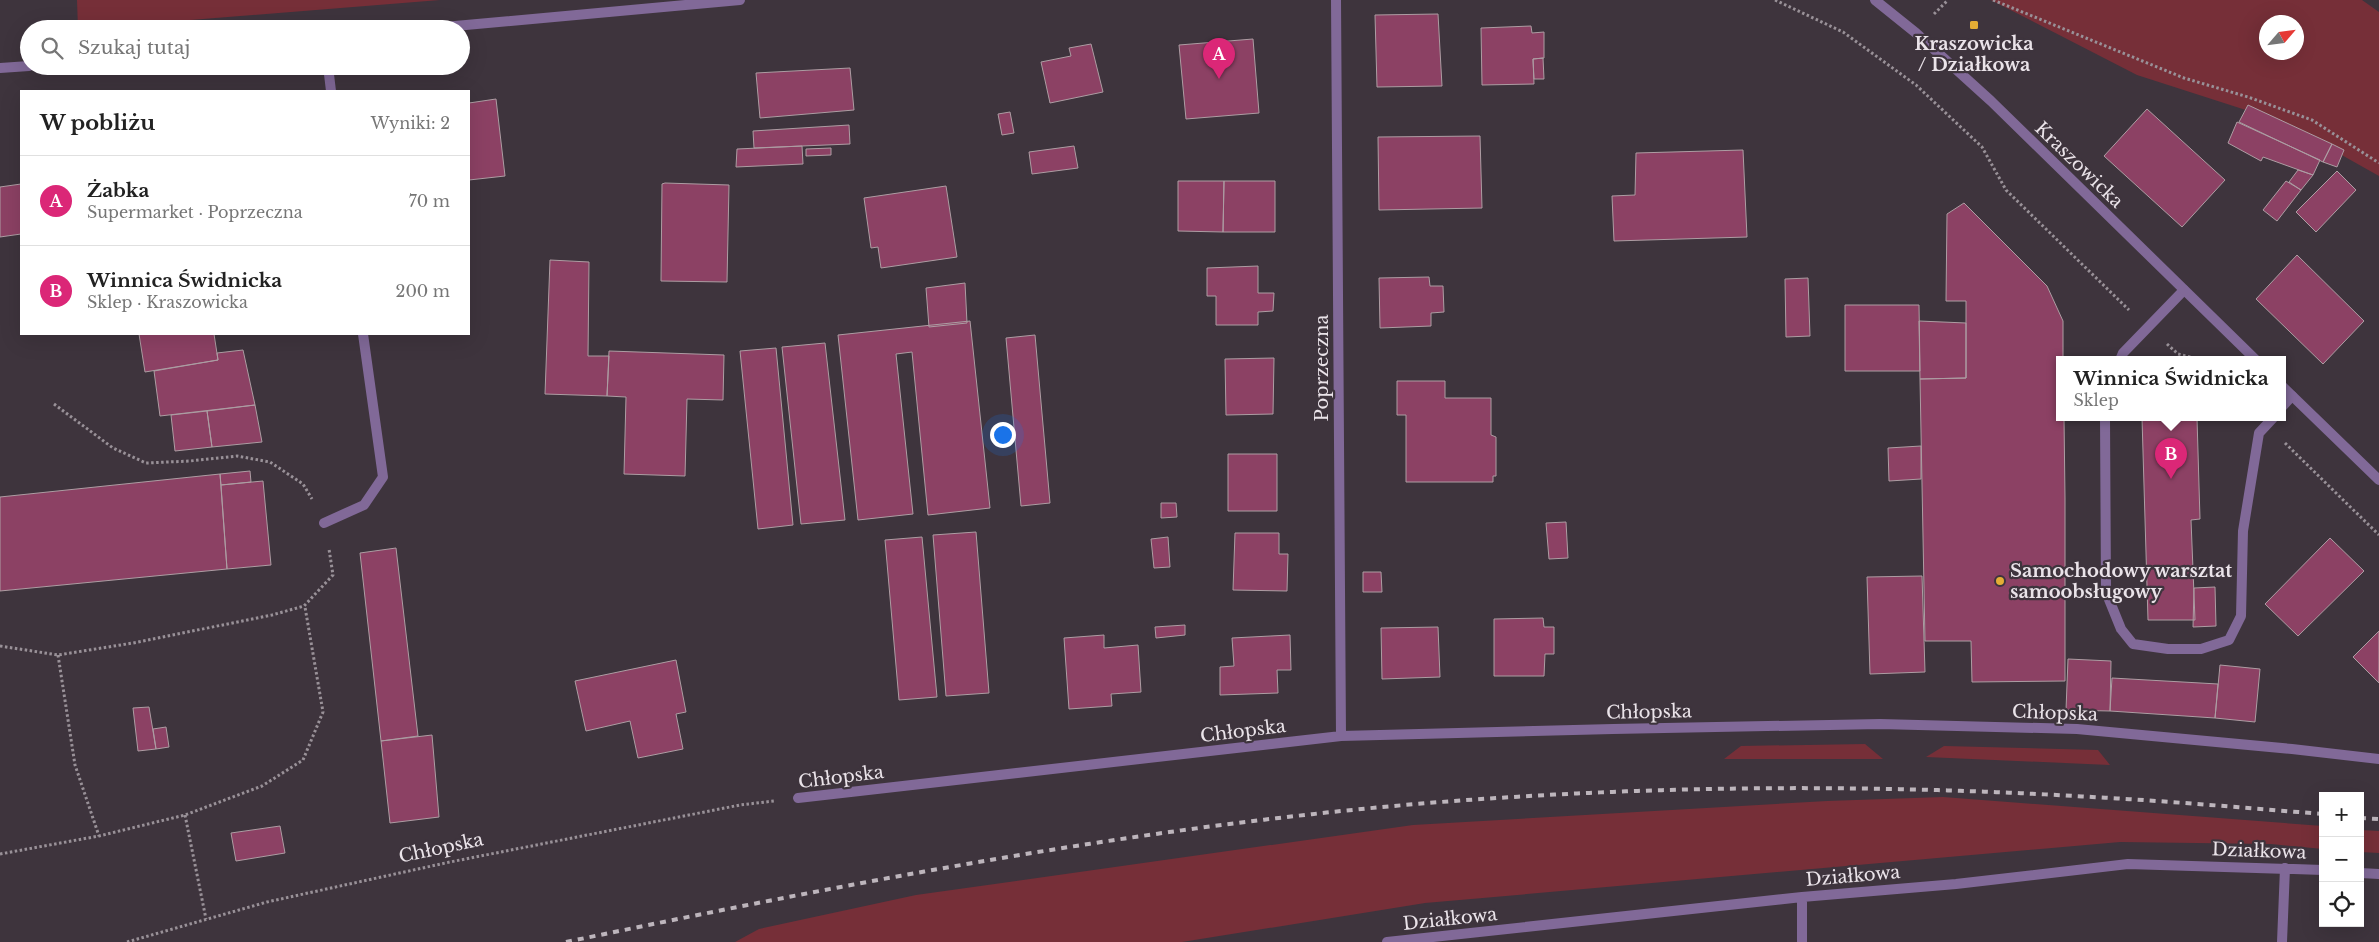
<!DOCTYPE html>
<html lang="pl">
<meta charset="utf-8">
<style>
body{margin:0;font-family:"Libre Baskerville",serif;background:#f2f2f2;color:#222}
.controls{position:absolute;right:15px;bottom:15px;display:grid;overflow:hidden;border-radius:0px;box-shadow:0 5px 20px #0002}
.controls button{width:45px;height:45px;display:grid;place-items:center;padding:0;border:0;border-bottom:1px solid #e0e0e0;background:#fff;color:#222;font:25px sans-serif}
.compass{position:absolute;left:2259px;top:15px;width:45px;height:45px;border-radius:50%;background:#fff;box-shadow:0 5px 20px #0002;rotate:62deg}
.you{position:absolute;left:1002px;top:434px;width:18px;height:18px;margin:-12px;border:4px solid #fff;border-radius:50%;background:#1a73e8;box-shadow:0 0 0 8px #1a73e833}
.badge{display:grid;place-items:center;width:32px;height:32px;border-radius:50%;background:#db2777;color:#fff;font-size:16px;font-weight:700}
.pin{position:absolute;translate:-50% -41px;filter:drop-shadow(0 1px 2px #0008)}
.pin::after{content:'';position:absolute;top:26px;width:18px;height:15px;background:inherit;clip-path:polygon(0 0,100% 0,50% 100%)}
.popup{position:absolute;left:2056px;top:356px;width:230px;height:65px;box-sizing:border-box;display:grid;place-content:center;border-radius:0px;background:#fff;filter:drop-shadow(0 1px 4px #0005);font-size:16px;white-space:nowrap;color:#767676}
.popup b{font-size:19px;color:#222}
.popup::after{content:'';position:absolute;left:50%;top:100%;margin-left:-10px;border:10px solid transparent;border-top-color:#fff}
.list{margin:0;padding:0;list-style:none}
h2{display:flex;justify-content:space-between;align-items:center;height:65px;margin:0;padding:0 20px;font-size:21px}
h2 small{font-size:16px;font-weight:400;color:#767676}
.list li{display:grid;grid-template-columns:32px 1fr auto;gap:15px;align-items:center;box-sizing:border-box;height:90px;padding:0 20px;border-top:1px solid #e0e0e0}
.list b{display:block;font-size:19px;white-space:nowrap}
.list p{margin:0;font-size:16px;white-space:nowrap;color:#767676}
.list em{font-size:16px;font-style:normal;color:#767676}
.icon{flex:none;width:28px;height:28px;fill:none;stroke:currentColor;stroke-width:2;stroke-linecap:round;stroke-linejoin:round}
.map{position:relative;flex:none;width:2379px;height:942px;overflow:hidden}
.search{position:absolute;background:#fff;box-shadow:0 5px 20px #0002;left:20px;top:20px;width:450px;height:55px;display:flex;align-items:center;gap:12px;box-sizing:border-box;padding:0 18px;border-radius:28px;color:#767676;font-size:19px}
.panel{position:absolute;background:#fff;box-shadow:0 5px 20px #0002;left:20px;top:90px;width:450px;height:245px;border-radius:0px}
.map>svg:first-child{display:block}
</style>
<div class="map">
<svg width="2379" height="942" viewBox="0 0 2379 942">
<rect width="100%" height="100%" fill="#3e343d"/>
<!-- green -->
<path fill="#762f38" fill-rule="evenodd" d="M77,0h363l-362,29z
M1991,0h371l17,12v164l-96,-54 -146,-47zM2266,22h30v30h-30z
M1865,744l18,15h-159l17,-13z
M1944,746l154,4 12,15 -184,-8z
M1943,797l380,29v23l-52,-5 -151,-2 -695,61 -243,39h-447l24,-13 157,-34 497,-70 414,-24z
M2360,830l19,1v22l-19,-1z"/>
<!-- building -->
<path fill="#8c4164" stroke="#ad9da3" d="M1438,14l4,72 -65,1 -2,-72z
M1531,26l1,7 12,-1v26l-11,1 1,25 -52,1 -1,-57z
M1253,39l6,74 -73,6 -7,-74z
M1091,44l12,48 -53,11 -9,-41 30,-6 -2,-8z
M1543,58l1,21h-10l-1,-20z
M850,68l4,42 -94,8 -4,-45z
M496,99l9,77 -36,4v-77z
M2248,105l84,39 -9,18 -84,-40z
M2147,109l78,71 -43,47 -78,-71z
M1010,112l4,21 -12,2 -4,-21z
M2237,122l83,38 -7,15 -50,-18 -2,4 -33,-18z
M849,125l1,19 -96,4 -1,-17z
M1480,136l2,72 -103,2 -1,-73z
M2332,144l12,6 -7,17 -14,-5z
M802,146l1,18 -67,3 1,-18z
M1074,146l4,22 -46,6 -3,-22z
M831,148v7l-25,1v-7z
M1743,150l4,87 -133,4 -2,-45 23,-1 1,-42z
M2298,170l15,5 -12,15 -12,-8z
M2337,171l19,19 -40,42 -20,-20z
M1178,181h46l-1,51 -45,-1z
M1224,181h51v51h-52z
M2286,181l15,9 -24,31 -14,-11z
M665,183l64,2 -2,97 -66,-1 1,-97z
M21,184v50l-21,3v-50z
M946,186l11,71 -76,11 -3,-21 -7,1 -7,-50z
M1964,203l83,83 16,35v39h-3v58h4l1,80v183l-93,1 -1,-41h-46l-5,-262 46,-1v-77h-20l1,-87z
M2297,255l67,66 -41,43 -67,-65z
M550,260l39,2 -1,94h21l-2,40 -62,-2z
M1258,266v27h16l-1,18 -15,1v13h-42v-29h-9v-28z
M1429,277l1,9h13l1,26 -13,1v13l-51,2 -1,-50z
M1808,278l2,58 -24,1 -1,-58z
M965,283l2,40 -38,4 -3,-39z
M1845,305h74l1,66h-75z
M970,321l20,187 -62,7 -16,-163 -16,2 17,160 -55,6 -20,-185z
M1919,321l47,2v55l-46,1z
M139,334h75l4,26 -73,12z
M1035,335l15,168 -29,3 -15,-168z
M825,343l20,177 -44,4 -19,-177z
M776,348l17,177 -35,4 -18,-178z
M243,350l12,55 -95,11 -6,-45 64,-11 -1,-7z
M609,351l115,4 -1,45 -36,-1 -2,77 -61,-2 2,-77 -19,-1z
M1274,358l-1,56 -47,1 -1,-56z
M1397,381h48v17h46v37l5,2v39h-3v6h-87v-67h-9z
M255,405l7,37 -50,5 -5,-36z
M207,411l5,36 -37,4 -4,-36z
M2142,418h55l3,101 -9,1 4,100h-47z
M1921,446v33l-32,2 -1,-33z
M1228,454h49v57h-49z
M250,471l1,11 -30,3 -1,-11z
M220,474l7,95 -227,22v-94z
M263,481l8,84 -44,4 -6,-84z
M1161,503h15l1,14 -16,1z
M1566,522l2,36 -19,1 -3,-36z
M976,532l13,161 -43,3 -13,-161z
M1235,533h44v21h9l-1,37 -54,-1z
M922,537l15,160 -38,3 -14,-160z
M1168,537l2,30 -16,1 -3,-29z
M2330,538l34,33 -66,65 -33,-32z
M396,548l22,188 -37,5 -21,-188z
M1363,572h18l1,20h-19z
M1922,576l3,96 -55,2 -3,-97z
M2215,587l1,39 -23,1 1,-39z
M1543,618l1,9h10v27h-9l-1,22h-50v-57z
M1185,625v10l-29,3 -1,-11z
M1438,627l2,50 -58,2 -1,-51z
M2379,631v52l-26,-26z
M1104,635v13l34,-3 3,47 -30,2 1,12 -43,3 -5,-71z
M1290,635l1,35h-14l1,23 -58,2v-28l14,-1 -2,-28z
M2068,659l43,2 -1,50 -44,-1z
M676,660l10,52 -10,2 7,35 -45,9 -8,-37 -44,10 -11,-50z
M2220,665l40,4 -5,53 -40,-4z
M2112,678l106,6 -3,34 -105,-7z
M149,707l7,42 -18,2 -5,-43z
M166,727l3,20 -13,2 -3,-20z
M432,735l7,82 -49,6 -9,-82z
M280,826l5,27 -49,8 -5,-28z"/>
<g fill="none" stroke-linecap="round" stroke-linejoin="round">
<!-- path -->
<path stroke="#999198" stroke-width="3" stroke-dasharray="2.5 2.5" stroke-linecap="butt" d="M1775,0l68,32 73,53 66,62 24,43 123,120
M1993,0l191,78 64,19 64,23 67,43
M1934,14l14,-14
M2167,344l11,10 24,6
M54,404l59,44 33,15 44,-2 47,-5 33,6 33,22 9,15
M2285,443l94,92
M0,646l58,9 75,-12 139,-28 32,-9 29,-31 -4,-26
M58,655l17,110 24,71
M185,815l21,104
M0,854l99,-18 86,-21 77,-29 41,-26 20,-48 -18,-105
M127,942l140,-40 183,-40 290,-57 34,-4"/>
<!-- service -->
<path stroke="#816998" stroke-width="10" d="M2120,360l3,-7 61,-63
M2282,407l10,-11
M2105,418l1,174 15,37 12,15 35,5h33l28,-9 12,-24 2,-85 16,-98 14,-15"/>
<!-- minor -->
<path stroke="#816998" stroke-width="10" d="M1336,0l5,736
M328,66l3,25
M324,523l40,-18 19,-28 -20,-143
M798,798l543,-62 272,-7 267,-5 197,5 215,20 87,10
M2360,873l19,1
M1802,897v45
M1387,942l415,-45 154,-13 172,-20 195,6
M2282,942l3,-74"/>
<!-- tertiary -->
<path stroke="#816998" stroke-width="10" d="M1875,0l41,33 75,68 265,259
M422,29l318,-29
M0,68l29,-2
M2282,386l97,94"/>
<!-- rail -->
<path stroke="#bdb5bc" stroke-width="4" stroke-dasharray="6 6" stroke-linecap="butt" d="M2360,818l19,1
M566,942c308,-64 616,-124 931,-144 198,-13 397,-13 595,-1 77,4 154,11 231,17"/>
</g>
<!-- markers -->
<g fill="#e4ad35" stroke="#3e343d" stroke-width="2">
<rect x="1969" y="20" width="10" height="10" rx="2.5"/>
<circle cx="2000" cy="581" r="5"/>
</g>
<g text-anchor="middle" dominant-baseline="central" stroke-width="4.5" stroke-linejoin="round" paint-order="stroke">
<!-- poi labels -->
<g font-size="18" font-weight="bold" fill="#eae3e9" stroke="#3e343d">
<text x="1974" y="44">Kraszowicka<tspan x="1974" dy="21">/ Działkowa</tspan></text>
<text x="2010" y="571" text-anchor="start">Samochodowy warsztat<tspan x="2010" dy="21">samoobsługowy</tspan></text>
</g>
<!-- street labels -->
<g font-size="18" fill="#eae3e9" stroke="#3e343d">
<text transform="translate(2079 165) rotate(44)">Kraszowicka</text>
<text transform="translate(1322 368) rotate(-90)">Poprzeczna</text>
<text transform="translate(1649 712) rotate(-1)">Chłopska</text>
<text transform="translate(2055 713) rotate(2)">Chłopska</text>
<text transform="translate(1243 731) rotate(-7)">Chłopska</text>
<text transform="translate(841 777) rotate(-7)">Chłopska</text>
<text transform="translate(441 848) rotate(-12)">Chłopska</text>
<text transform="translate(2259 851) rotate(2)">Działkowa</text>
<text transform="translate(1853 876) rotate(-5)">Działkowa</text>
<text transform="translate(1450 919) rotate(-6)">Działkowa</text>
</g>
</g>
</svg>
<div class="controls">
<button>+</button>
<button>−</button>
<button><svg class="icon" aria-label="locate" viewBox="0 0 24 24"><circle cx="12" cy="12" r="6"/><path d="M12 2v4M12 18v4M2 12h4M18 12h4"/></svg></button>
</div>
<svg class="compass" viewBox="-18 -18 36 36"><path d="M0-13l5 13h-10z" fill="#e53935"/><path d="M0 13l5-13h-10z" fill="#767676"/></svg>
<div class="you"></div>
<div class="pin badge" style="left:1219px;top:79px">A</div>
<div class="pin badge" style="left:2171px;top:479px">B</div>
<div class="popup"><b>Winnica Świdnicka</b>Sklep</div>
<div class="search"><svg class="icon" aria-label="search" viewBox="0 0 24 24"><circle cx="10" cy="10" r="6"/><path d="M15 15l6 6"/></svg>Szukaj tutaj</div>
<section class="panel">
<h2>W pobliżu<small>Wyniki: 2</small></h2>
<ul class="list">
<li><span class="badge">A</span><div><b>Żabka</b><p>Supermarket · Poprzeczna</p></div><em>70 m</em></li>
<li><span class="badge">B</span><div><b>Winnica Świdnicka</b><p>Sklep · Kraszowicka</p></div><em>200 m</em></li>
</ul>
</section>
</div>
